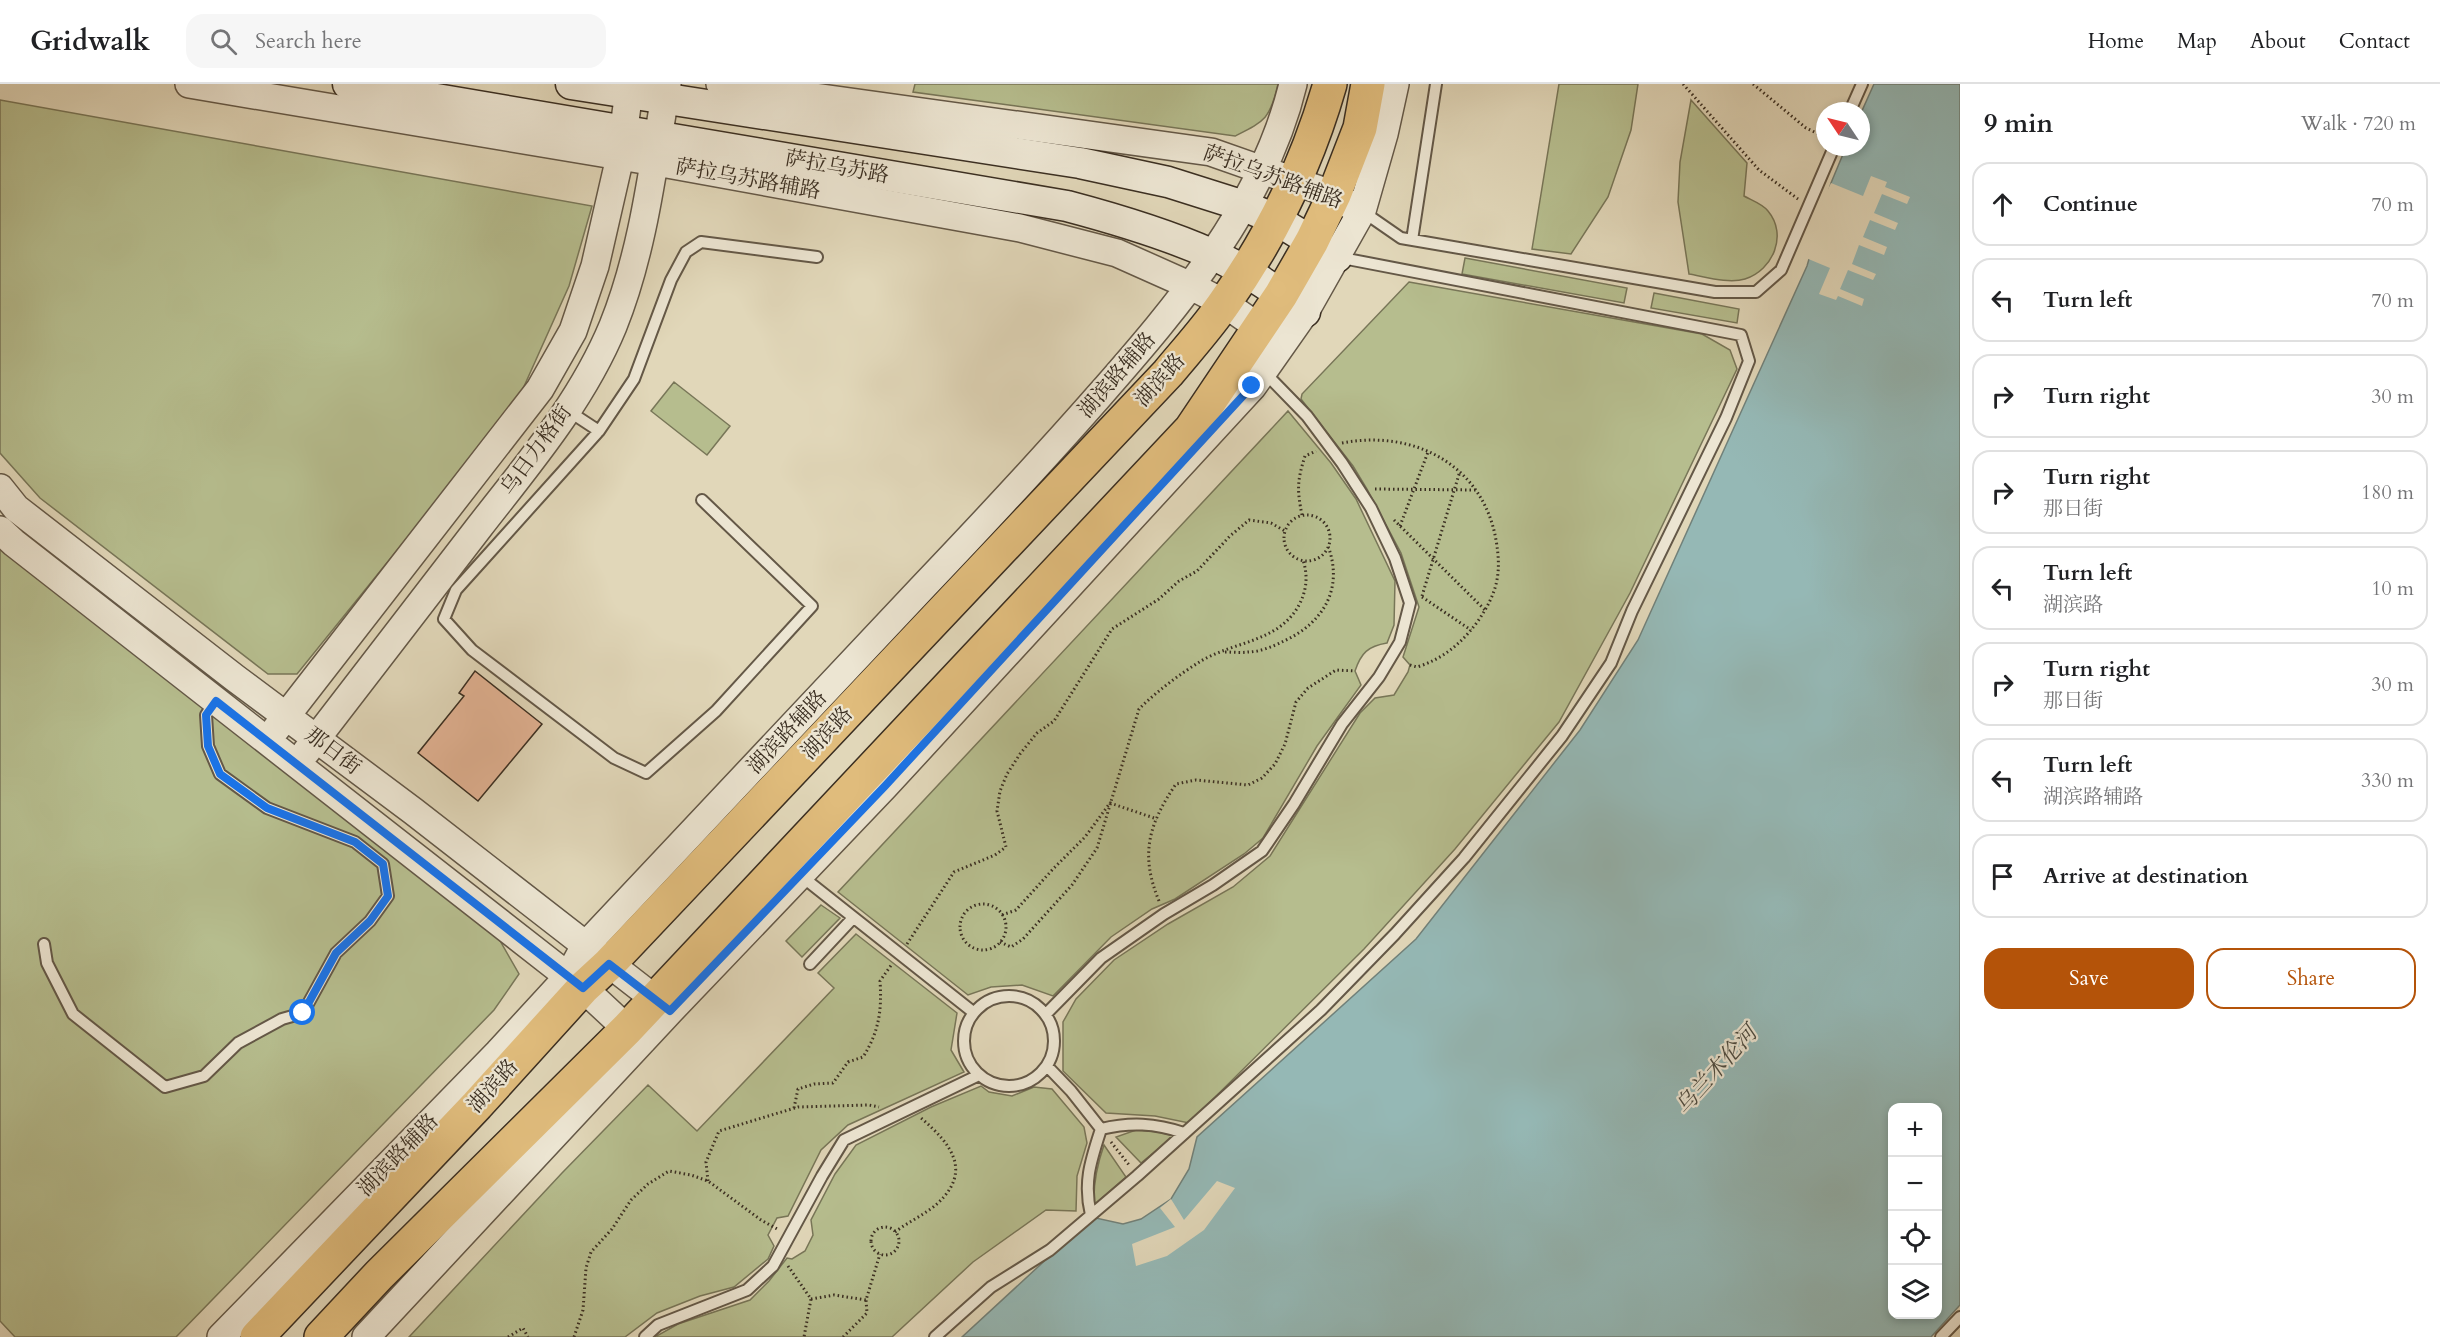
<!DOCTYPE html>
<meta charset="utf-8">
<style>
body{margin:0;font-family:Cardo,"Noto Serif SC",serif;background:#f6f6f6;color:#202124}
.controls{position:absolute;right:18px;bottom:18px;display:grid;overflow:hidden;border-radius:12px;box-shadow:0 3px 9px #0003}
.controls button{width:54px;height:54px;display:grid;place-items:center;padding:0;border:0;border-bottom:2px solid #e0e0e0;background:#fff;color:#202124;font:30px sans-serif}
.compass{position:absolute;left:1816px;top:18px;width:54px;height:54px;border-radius:50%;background:#fff;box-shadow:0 3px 9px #0003;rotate:305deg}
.stop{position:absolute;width:18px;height:18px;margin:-14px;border:4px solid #1a73e8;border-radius:50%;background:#fff}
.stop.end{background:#1a73e8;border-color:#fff;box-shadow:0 2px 6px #0008}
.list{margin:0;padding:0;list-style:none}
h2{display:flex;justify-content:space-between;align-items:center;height:78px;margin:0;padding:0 24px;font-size:26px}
h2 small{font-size:20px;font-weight:400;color:#757577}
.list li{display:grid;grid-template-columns:39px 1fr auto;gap:18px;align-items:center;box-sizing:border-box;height:84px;margin:0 12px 12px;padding:0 12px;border:2px solid #e0e0e0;border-radius:18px}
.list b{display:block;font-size:22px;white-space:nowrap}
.list p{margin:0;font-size:20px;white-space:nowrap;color:#757577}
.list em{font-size:20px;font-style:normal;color:#757577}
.actions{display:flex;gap:12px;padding:18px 24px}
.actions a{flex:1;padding:14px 0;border:2px solid #b45309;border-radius:18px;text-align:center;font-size:21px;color:#b45309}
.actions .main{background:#b45309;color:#fff}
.icon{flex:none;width:33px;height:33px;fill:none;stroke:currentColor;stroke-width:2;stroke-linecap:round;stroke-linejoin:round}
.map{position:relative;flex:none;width:1960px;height:1253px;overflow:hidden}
header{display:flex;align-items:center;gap:36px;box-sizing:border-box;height:84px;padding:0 30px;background:#fff;border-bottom:2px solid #e0e0e0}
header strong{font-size:28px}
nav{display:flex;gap:33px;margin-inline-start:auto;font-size:21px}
.search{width:420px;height:54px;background:#f6f6f6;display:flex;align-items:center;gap:15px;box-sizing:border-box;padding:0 21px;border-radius:18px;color:#757577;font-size:22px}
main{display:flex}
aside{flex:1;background:#fff}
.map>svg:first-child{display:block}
</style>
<header>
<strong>Gridwalk</strong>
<div class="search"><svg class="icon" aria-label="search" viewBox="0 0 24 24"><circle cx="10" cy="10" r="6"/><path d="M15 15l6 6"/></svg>Search here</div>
<nav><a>Home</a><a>Map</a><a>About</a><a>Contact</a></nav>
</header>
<main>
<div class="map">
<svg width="1960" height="1253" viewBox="0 0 1960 1253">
<rect width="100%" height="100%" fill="#e1d7b9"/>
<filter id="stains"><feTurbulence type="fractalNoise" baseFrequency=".00333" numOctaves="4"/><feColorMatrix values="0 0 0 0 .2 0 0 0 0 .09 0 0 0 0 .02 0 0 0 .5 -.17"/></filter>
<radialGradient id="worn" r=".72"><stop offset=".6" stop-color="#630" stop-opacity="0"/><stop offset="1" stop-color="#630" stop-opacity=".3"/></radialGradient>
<!-- green -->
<path fill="#b6bd8e" stroke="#787658" stroke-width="1.5" d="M915,0h363c-8,35 -13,37 -43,52l-322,-44z
M1559,0h79l-7,46 -23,67 -37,57 -39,-5z
M0,16l592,106 -23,80 -52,116 -220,272h-29l-228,-176 -40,-45z
M1691,16l56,63 -3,33c7,4 19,8 24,15 20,24 5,59 -23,68 -16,5 -39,-2 -56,-5l-11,-72 2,-40z
M1465,174l162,30 -3,15 -162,-29z
M1409,198l293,52 28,16 7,19 -107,224 -71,129 -104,127 -91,100 -175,174 -34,-7 -49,-3 -43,-42v-49l13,-23 38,-39 54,-36 65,-37 37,-31 90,-143 15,-15 19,-3 14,-23 2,-7 -7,-8 16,-50 -18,-54 -34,-64 -14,-23 -52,-67 1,-5z
M1654,209l85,16 -2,14 -86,-15z
M674,298l56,44 -23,29 -56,-44z
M1288,327l43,52 25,36 39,82 -1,44 -7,18c-19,3 -26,10 -32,28l6,14 -44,61 -54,92 -19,16 -69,45 -23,10 -41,28 -58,59 -31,-11 -31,2 -23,8 -130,-103z
M0,456l499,399 20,35 -25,36 -318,327h-161l-15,-16z
M821,821l19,13 -38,39 -16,-16z
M856,850l101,79 -6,37 13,22 -116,53 -27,25 -33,66 -11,2 -9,17 6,11 -6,13 -34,28 -34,9 -43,17 -32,24h-216l153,-164 86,-88 49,46 137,-143 -16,-15z
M981,1002l8,6 23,4 22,-9 18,2 32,38 3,16 -10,33 -1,35 -30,-1 -73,52 -81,75h-237l23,-13 72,-24 19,-19 18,-23 5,1 13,-8 8,-16 -2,-15 24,-46 21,-29 75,-38z
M1136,1046l23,2 15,4 -33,27 -25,-26z
M1104,1061l22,32 -32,28c-1,-22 3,-40 10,-60z"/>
<!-- water -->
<path fill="#95b8b5" stroke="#71817a" stroke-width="1.5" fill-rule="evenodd" d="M1874,0h86v1221l-29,32h-969l90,-83 44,-36 27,6 18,-5 30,-20 18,-30 8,-32 219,-198 164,-209 58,-90 169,-374 24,-83 15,-36h15v-34zM1892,1024h46v206h-46z"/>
<!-- pier -->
<path fill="#e1d7b9" d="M1871,92l16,6 -2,5 25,10 -3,7 -25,-10 -8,19 24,10 -3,7 -25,-10 -7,17 24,10 -3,8 -25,-10 -7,19 24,10 -3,6 -25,-10 -8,19 24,10 -2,7 -24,-10 -2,4 -17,-6 11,-26 -24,-10 16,-56 9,-19 32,13z
M1217,1097l18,7 -31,42 -37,26 -31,10 -4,-22 43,-17 -15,-19 11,-9 13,21z"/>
<!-- building -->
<path fill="#e2b293" stroke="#3a2e21" stroke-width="1.5" d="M475,587l67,53 -64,77 -60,-48 46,-57 -5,-3z"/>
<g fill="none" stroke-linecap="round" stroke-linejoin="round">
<defs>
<path id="service" d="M1850,27l12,-27
M1362,127l39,27 314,54h41l25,-22 53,-123
M1412,156l24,-156
M567,326l32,21
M702,416l110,106 -96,105 -70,62 -32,-15 -142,-108 -28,-31 12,-29 143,-159 35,-52 37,-99 15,-28 15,-10 116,15
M800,791l173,137
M44,860l3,19 26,51 92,73 39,-11 34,-33 44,-24 21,-6 33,-60 34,-32 18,-25 -5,-32 -28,-22 -88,-34 -47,-34 -12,-28 -2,-31 9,-14
M810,880l43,-46
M964 957a45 45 0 1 1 90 0a45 45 0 1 1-90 0Z
M1046,930l55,-56 63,-44 49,-29 49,-34 32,-47 48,-80 37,-47 21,-35 10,-39 -15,-45 -24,-50 -29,-45 -35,-47 -37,-38
M1047,982l24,25 30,38c-10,31 -18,53 -10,86
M1101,1045c29,-7 54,-6 83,4
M645,1253l13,-12 89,-35 26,-24 49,-90 22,-36 135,-65
M935,1253l56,-50 59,-37 87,-74 184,-166 74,-76 69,-76 98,-122 49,-73 21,-52 94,-193 23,-57 -8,-26 -404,-78
M1941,1253l19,-20"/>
<path id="tertiary" d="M189,0l467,78 364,66 97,25 74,33 33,17 51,36
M720,0l491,68 123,43 16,10
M0,404l16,20 219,170 178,133 256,199
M0,446l14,13 569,445 44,41 16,11
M276,645l264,-340 33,-58 22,-65 25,-109 10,-73
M306,668c58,-76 116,-151 174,-226 49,-63 102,-125 133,-200 31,-77 40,-161 54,-242
M221,1253l277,-284 70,-76 17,-31c113,-119 225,-239 337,-358 60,-63 119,-126 176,-191 80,-91 166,-192 195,-313
M366,1253l304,-326 215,-225 368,-400 52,-74 57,-101 22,-77 11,-50"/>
<path id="secondary" d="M348,0l719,122c49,13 97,27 144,48 33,14 64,36 94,58
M571,0l509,79 88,19 76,24 31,13 62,38"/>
<path id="primary" d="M257,1253l220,-232 106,-117 26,-24 559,-591c19,-23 40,-46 57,-71 47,-66 83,-141 105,-218
M321,1253l58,-62 248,-246 564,-600 90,-134 31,-54 22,-46 26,-67 8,-44"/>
</defs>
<!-- service casing -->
<use href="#service" stroke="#645847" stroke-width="14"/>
<!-- tertiary casing -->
<use href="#tertiary" stroke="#645847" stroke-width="30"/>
<!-- secondary casing -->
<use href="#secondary" stroke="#3a2e21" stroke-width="33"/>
<!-- primary casing -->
<use href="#primary" stroke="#3a2e21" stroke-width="36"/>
<!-- path -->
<path stroke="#3a2e21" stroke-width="3" stroke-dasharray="1.5 3" stroke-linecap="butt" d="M1683,0l76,86 39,29
M1753,0l53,44 19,9
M1342,359c72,-14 141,22 154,97 6,34 1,53 -18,81 -16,22 -35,38 -61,46l-7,-2
M1375,405l101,1
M1302,431c-5,-25 -5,-34 3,-59l11,-5
M1284 454a23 23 0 1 1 46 0a23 23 0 1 1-46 0Z
M1394,436l91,90
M1400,442l28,-74
M1422,512l38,-125
M1422,513l49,33
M1225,568c8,0 16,1 23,0 12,0 26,-6 36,-11 39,-18 60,-52 44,-95
M1159,817c-19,-46 -11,-76 17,-117l20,-4 52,5 14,-7 13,-14 10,-20 11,-42 12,-14 28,-18 19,1
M960 843a23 23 0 1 1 46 0a23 23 0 1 1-46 0Z
M1002,831l14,-5 37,-41 32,-32 25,-34 47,16
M1000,858l11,5 12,-8 49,-54 25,-37 42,-139c18,-18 41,-35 62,-48 34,-20 78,-19 98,-56 8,-15 9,-30 4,-45
M907,860l47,-72 41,-17 11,-8 -9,-36 3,-20 7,-17 13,-20 17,-21 17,-12 58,-92 47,-30 20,-18 18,-10 33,-35 19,-16 22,3 14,8
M794,1024l4,-19 16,-5 19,-1 15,-21 15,-5c16,-25 19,-47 17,-76l12,-17
M1111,1058l18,23
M708,1097l-2,-19 13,-31 79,-24 71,-2 10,2
M871 1157a14 14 0 1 1 28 0a14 14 0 1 1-28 0Z
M895,1148c13,-10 31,-18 43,-29 35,-33 12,-60 -17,-85
M788,1182l23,33 -7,38
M811,1215l23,-4 32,5
M508,1253l15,-9 5,9
M574,1253l9,-27 3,-42 5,-16 21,-23 19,-29 17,-16 21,-13 22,4 17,6 53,39 18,10
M843,1253l24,-24 -1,-13 14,-46"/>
<!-- service -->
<use href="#service" stroke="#ece5d2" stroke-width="10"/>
<!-- tertiary -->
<use href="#tertiary" stroke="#ece5d2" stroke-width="27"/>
<!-- secondary -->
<use href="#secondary" stroke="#ece5d2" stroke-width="30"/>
<!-- primary -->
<use href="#primary" stroke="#e0bc7c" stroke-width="33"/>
</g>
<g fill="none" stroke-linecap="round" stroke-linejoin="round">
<!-- route -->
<path stroke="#1a73e8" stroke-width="8" d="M303,929l33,-60 34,-32 18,-25 -5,-32 -28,-22 -88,-34 -47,-34 -12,-28 -2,-31 10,-14 367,287 26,-24 61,47 215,-225 367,-400"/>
</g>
<g text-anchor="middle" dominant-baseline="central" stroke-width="4.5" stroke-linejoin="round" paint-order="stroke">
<!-- street labels -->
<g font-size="21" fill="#3a2e21" stroke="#ece5d2">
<text transform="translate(837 83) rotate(10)">萨拉乌苏路</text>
<text transform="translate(1273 93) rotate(20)">萨拉乌苏路辅路</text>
<text transform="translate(748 95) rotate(10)">萨拉乌苏路辅路</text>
<text transform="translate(1117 291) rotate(-49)">湖滨路辅路</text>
<text transform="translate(1160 296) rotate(-48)">湖滨路</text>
<text transform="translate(536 366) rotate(-54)">乌日力格街</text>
<text transform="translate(787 648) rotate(-47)">湖滨路辅路</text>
<text transform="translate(827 649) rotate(-47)">湖滨路</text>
<text transform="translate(333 667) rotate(37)">那日街</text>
<text transform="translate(493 1002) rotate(-48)">湖滨路</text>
<text transform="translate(398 1071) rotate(-46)">湖滨路辅路</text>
</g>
<!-- water labels -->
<g font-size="22" font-style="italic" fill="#4c4a3f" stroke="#ece5d2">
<text transform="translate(1716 986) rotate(-48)">乌兰木伦河</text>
</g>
</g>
<rect width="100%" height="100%" filter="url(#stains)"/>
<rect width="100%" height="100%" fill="url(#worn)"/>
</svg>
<div class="controls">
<button>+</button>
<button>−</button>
<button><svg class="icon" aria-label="locate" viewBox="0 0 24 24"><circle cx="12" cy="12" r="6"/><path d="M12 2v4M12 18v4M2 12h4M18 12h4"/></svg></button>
<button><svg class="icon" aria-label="layers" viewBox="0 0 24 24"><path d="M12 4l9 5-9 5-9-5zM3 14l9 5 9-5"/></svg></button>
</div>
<svg class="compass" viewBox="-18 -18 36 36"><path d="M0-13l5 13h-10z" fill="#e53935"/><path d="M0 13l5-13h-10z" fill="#757577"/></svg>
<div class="stop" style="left:303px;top:929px"></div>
<div class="stop end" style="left:1252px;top:302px"></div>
</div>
<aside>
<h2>9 min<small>Walk · 720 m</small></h2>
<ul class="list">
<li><svg class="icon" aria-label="ahead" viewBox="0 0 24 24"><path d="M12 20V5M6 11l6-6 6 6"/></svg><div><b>Continue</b></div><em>70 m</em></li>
<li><svg class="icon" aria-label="left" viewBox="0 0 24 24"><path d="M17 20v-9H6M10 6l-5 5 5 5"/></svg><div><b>Turn left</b></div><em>70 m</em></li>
<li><svg class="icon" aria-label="right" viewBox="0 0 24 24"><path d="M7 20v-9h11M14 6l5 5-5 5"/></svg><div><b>Turn right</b></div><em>30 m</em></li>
<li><svg class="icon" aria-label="right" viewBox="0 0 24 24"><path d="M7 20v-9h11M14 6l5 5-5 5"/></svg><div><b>Turn right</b><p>那日街</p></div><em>180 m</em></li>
<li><svg class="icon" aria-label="left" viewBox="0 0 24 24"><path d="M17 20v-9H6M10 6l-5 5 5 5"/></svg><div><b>Turn left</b><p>湖滨路</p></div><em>10 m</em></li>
<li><svg class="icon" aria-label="right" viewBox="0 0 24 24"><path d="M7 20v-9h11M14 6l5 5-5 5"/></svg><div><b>Turn right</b><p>那日街</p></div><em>30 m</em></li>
<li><svg class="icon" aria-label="left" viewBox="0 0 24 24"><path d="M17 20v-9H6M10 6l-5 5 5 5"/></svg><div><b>Turn left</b><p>湖滨路辅路</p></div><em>330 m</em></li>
<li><svg class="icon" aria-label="arrive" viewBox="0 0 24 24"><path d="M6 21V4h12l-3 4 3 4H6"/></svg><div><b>Arrive at destination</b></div></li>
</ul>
<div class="actions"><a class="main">Save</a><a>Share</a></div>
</aside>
</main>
